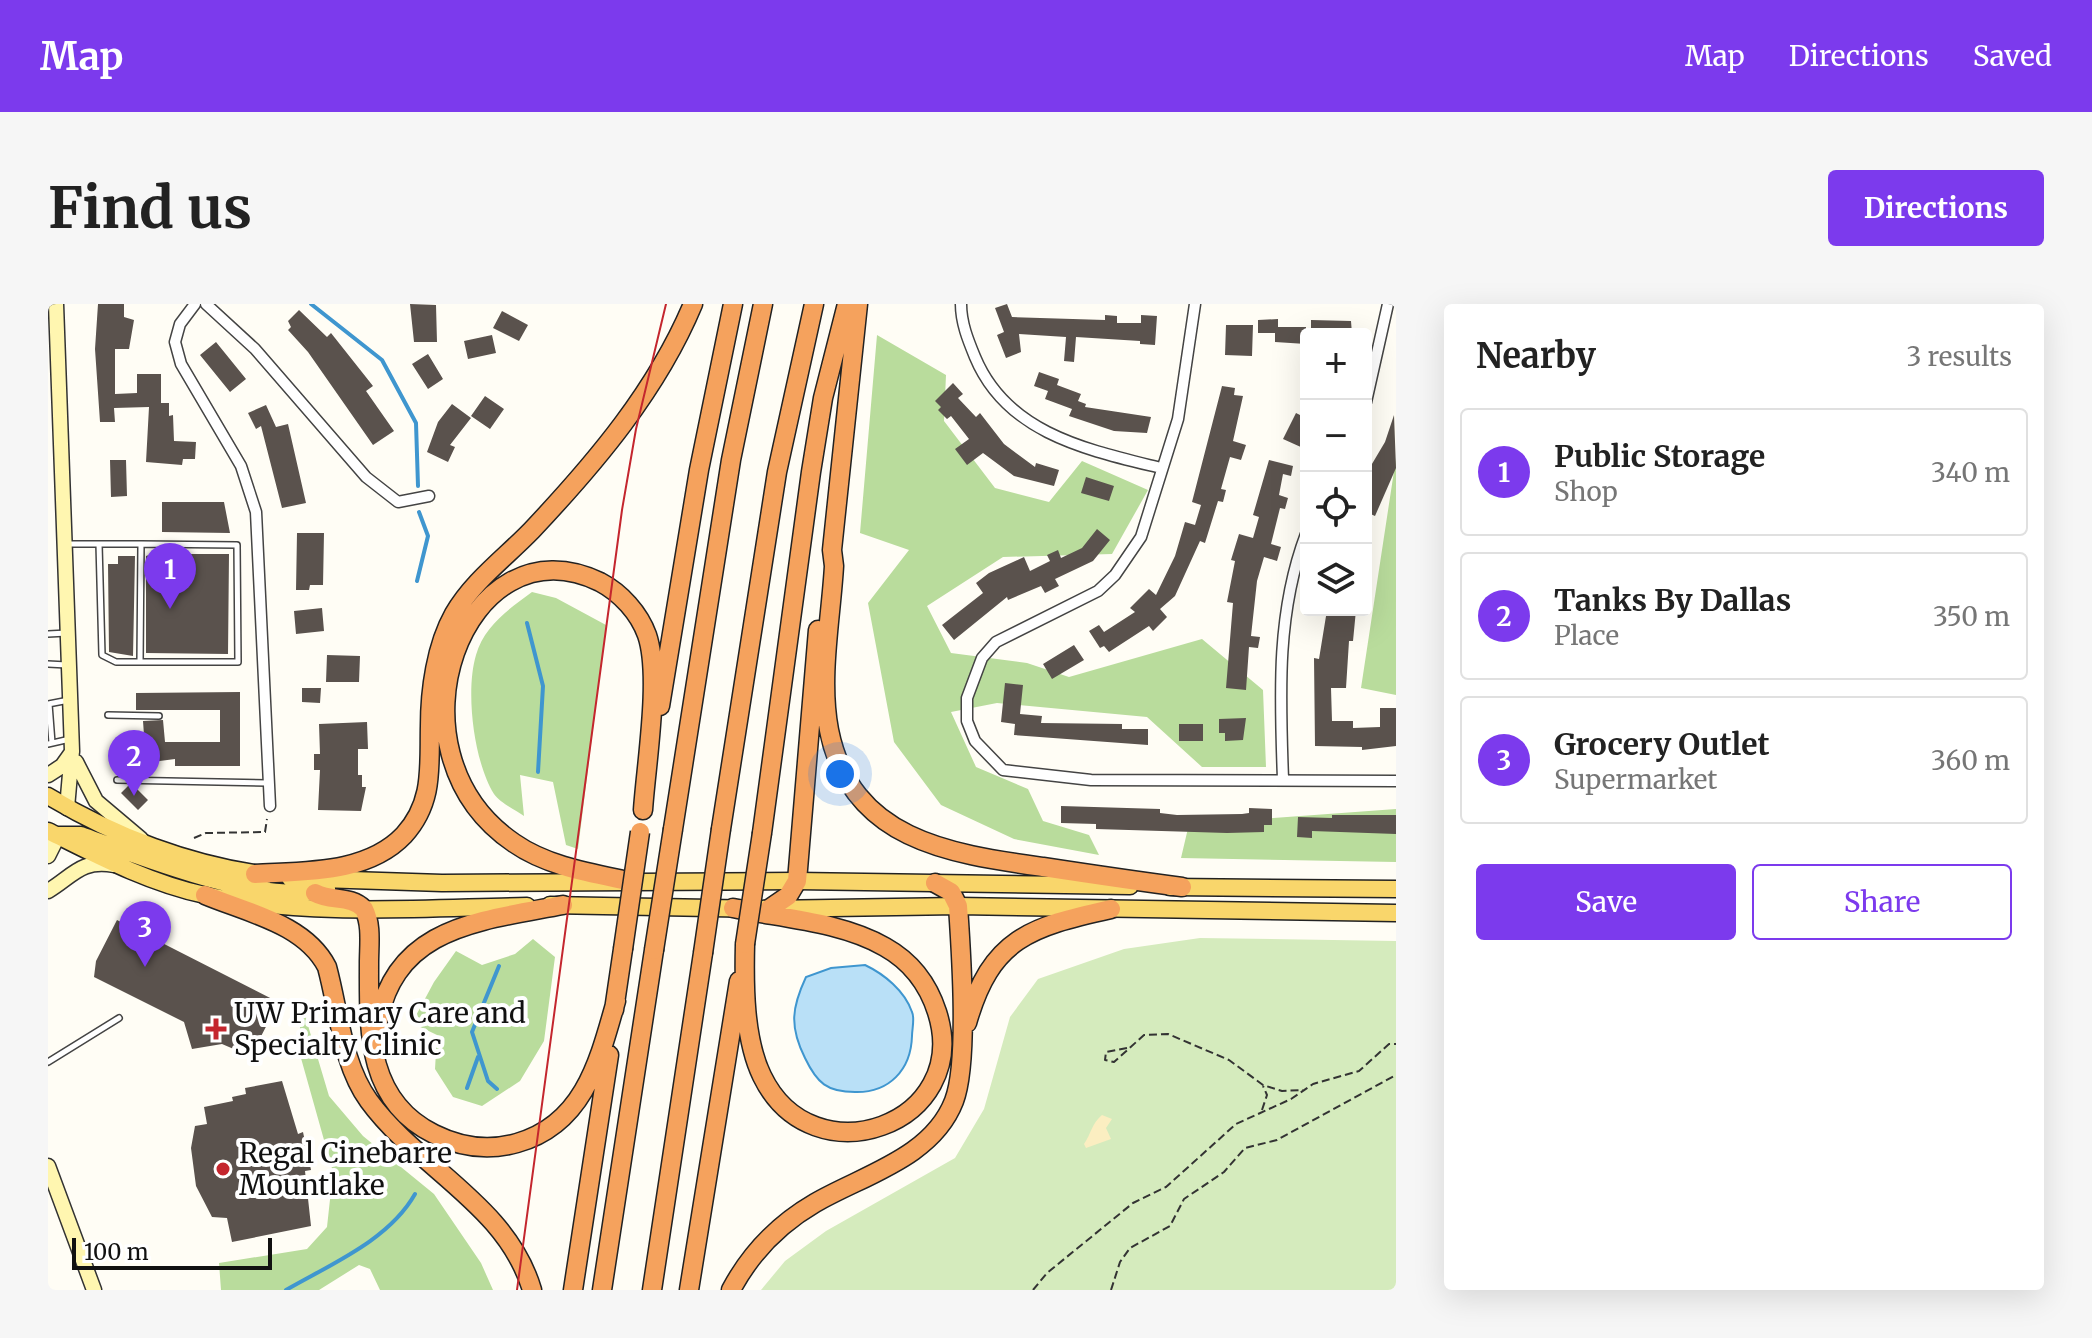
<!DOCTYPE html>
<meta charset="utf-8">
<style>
body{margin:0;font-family:Merriweather,serif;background:#f6f6f6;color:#222}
.controls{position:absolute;right:24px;top:24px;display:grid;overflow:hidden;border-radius:8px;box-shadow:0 8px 32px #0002}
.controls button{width:72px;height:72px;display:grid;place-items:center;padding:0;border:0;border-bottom:2px solid #e0e0e0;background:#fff;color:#222;font:40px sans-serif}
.scale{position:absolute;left:24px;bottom:20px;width:200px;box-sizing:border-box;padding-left:8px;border:4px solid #111;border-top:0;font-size:22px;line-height:28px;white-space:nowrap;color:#111;-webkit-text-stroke:6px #fff;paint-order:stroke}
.you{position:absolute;left:792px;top:470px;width:28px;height:28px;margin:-20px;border:6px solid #fff;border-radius:50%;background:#1a73e8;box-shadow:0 0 0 12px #1a73e833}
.badge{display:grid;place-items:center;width:52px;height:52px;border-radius:50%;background:#7c3aed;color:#fff;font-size:26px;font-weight:700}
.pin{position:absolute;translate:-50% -66px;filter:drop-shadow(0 2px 4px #0008)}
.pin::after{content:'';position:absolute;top:42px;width:28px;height:24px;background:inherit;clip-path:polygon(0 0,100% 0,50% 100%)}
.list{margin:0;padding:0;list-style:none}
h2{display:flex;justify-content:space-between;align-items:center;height:104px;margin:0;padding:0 32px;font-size:34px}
h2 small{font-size:26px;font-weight:400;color:#767676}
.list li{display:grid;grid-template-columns:52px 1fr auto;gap:24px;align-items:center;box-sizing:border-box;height:128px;margin:0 16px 16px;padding:0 16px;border:2px solid #e0e0e0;border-radius:8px}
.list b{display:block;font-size:30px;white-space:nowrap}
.list p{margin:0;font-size:26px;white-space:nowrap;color:#767676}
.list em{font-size:26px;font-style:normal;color:#767676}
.actions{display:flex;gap:16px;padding:24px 32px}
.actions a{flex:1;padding:18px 0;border:2px solid #7c3aed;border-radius:8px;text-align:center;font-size:28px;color:#7c3aed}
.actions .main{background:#7c3aed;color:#fff}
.icon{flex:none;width:44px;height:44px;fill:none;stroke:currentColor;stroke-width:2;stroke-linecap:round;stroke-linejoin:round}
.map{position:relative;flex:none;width:1348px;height:986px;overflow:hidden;border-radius:8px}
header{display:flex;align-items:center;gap:48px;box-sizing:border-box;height:112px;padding:0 40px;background:#7c3aed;color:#fff}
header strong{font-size:38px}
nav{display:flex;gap:44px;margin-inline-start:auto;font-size:28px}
.intro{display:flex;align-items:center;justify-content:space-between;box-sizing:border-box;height:192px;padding:0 48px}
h1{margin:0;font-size:56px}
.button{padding:20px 36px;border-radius:8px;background:#7c3aed;color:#fff;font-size:28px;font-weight:700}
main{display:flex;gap:48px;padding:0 48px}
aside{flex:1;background:#fff;border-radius:8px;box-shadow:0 8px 32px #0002}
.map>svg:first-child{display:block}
</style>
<header>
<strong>Map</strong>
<nav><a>Map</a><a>Directions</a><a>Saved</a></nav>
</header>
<div class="intro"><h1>Find us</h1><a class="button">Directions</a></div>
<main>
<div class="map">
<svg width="1348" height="986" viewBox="0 0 1348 986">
<rect width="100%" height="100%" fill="#fffdf5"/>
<!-- green -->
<path fill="#d5ebbd" d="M1152,634l196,3v349h-635l24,-29 41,-30 129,-73 29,-49 26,-92 28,-38 86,-30z"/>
<!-- forest -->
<path fill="#b9dc9c" d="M829,31l69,40 -2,46 51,67 54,14 33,-41 66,29 -36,64 -109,3 -76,49 24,47 76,10 42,14 133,-38 61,51 3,77h-64l-55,-50 -150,-14 -46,9 25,55 52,22 15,32 46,14 10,20 -85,-16 -73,-34 -47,-63 -26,-139 41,-53 -49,-17z
M1348,154v237l-35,-7z
M484,288l24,6 50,27 -28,224 -12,-4 -13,-63 -33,-7 4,41c-8,-6 -24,-13 -30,-22 -20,-32 -29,-102 -18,-139 8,-29 33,-46 56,-63z
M1348,505v53l-215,-4 8,-34z
M485,635l22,18 -11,84 -24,40 -38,25 -29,-9 -18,-28 2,-34 -25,-12 22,-41 22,-31 26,14 33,-11z
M253,698l28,94 34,40 71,58 47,69 12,27h-113l-10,-21 -11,-4 -40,25h-98l-2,-27 88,-14 20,-22 6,-55 -34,-121z"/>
<!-- sand -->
<path fill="#fbeec1" d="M1054,811l10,4 -6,9 5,11 -25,9 -2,-4c7,-10 8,-21 18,-29z"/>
<!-- water -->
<path fill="#b9e0f7" stroke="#3f96cf" stroke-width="2" d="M817,661c19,9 40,26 47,47 3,6 0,17 0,24 -1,34 -23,57 -57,56 -28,0 -38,-9 -50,-34 -16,-32 -13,-51 1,-81l25,-9z"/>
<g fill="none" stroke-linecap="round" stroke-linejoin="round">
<!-- stream -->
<path stroke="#3f96cf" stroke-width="4" d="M263,0l71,56 34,63 2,63
M369,277l11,-45 -9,-24
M479,319l16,63 -5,86
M419,784l11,-31
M449,785l-9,-8 -16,-49 27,-66
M238,986c45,-26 103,-50 129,-96"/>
</g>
<!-- building -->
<path fill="#5a524d" d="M50,0h26v13l10,3 -5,29h-14v45l22,-1v-19h24v29h8v13l4,-1 1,26 22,1 -1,17h-12l-1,6 -36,-3 3,-55 -35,1 1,14h-15l-5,-73z
M362,0l26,1 1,37h-23z
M959,0l5,13 93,3v-5l12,1v7h24v-8l16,1 -2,29 -15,-1v-3l-64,-4 -2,25 -10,-1 2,-24 -47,-3 2,18 -15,6 -9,-23 7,-3 -9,-24z
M251,6l28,27 4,-4 42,53 -7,5 28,40 -21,14 -65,-93 -20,-22 3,-3 -3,-6z
M454,7l26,14 -9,16 -26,-13z
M1230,15v8h28v17l-31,-2v-9h-17v-13z
M1263,16l40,1 1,13h-41z
M1178,21h27l-1,31 -27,-1z
M444,31l4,18 -28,6 -4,-18z
M168,38l30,37 -16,13 -30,-37z
M380,50l15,25 -15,10 -16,-25z
M991,68l20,7 -2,6 24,9 -3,7 8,3 -1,3 66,10 -4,16 -33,-2 -45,-15 3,-7 -27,-10 3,-8 -14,-5z
M905,79l10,11 -5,4 18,19 4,-4 24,31 31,23 1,-4 23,7 -5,16 -40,-10 -31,-23 -16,12 -12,-16 14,-10 -18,-23 -4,3 -9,-9 3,-3 -6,-6z
M1174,82l13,2 -1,7 9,1 -10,45 13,4 -5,15 -11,-3 -9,32 5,1 -3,12 -5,-1 -13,42 -5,-2 -25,55 -15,13 7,8 -14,14 -4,-5 -40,26 -5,-6 -4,2 -11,-17 10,-6 5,7 31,-20 -5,-4 19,-19 7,6 19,-39 10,-34 10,3 6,-20 -9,-3z
M437,92l19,13 -14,20 -19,-13z
M404,100l19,14 -21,27 5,2 -7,15 -21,-10 11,-30z
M218,101l10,22 12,-3 18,79 -24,5 -21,-82 -5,3 -8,-16z
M1248,109l10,5 -3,30 -20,-9z
M1346,111l2,53 -21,48 -9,-4v-38l19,-32z
M62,156h16l1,36 -16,1z
M1221,156l24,6 -2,10 -8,-2 -4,21 9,3 -3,11 -5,-1 -9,36 10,3 -4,14 -13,-4 -7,24 -6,55 9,1 -2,11 -9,-1 -3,43 -20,-2 7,-85 -6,-1 8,-41 -4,-1 8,-26 14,4 6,-21 -6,-2z
M1038,173l28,9 -5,15 -28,-8z
M114,198h62l6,31 -68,-1z
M1049,225l13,11 -17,21 -38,18 4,7 -14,7 -4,-7 -33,14 -1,-3 -53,43 -12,-15 41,-32 -7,-10 13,-10 35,-16 6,14 20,-10 -3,-6 11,-5 3,8 21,-10z
M249,229h27l-1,52h-13l-1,5h-13z
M104,250h77l-1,100 -82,-1v-97z
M70,252h17l-2,100 -24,-4 -1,-88h10z
M274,304l2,23 -28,3 -2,-23z
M1279,306h29l-3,31h-4l-3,47h-15l1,33h21v7l27,-1v-19h16v38l-34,4v-3l-47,-1 -1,-88 5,1z
M1026,341l10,15 -32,19 -9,-15z
M279,351l33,1 -1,26h-33z
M957,379l18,2 -3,29 22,2 -1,7 81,1v5h26v16l-134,-10 1,-11 -14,-2z
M254,384h19l-1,15 -18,-1z
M192,388v74h-65v-7l-23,3 -3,-27h-5l-1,-14 20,-1 2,22h55v-32h-84v-17z
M1198,414l-3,22 -18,1v-8h-6v-14z
M319,418l1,27h-10v26h4v12h4l-5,24 -43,-1 2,-40h-6v-16h6l-1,-30z
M1131,420h24v17h-24z
M80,482h6l14,14 -10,10 -17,-17z
M1013,502l99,3v4l17,2 65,-1 7,-1v-5l23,1v16h-8v7l-37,1 -131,-4v-5l-35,-1z
M1284,511h64v19l-84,-3v7l-15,-1 1,-20 34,1z
M69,616l163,83 2,13 -3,6 -8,-5 -15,29 -20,4 -14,-6 -30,5 -8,-27 -90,-45 2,-16z
M234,777l16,53 5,-2 8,38 -6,1 6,55 -79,16 -5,-24 -15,-1 -16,-31 -5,-38 4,-22 12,-2 -3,-17 29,-6 -1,-4 14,-3 -1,-6z"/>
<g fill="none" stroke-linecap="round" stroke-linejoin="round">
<defs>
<path id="lane" d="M18,240h75l-1,118h98l-1,-117 -96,-1
M51,240l3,111 14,7h24
M0,330l19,-1
M0,360l19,1
M0,400l21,-4
M1,400l3,39
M60,411l51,1
M0,440l22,-5
M69,476l150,3
M0,758l71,-44"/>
<path id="street" d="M147,0l-15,20 -5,18 6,22 60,102 15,46 14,294
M158,0l49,45 111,128 32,25 31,-6
M913,0c0,19 7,36 14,53 32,77 113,93 186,111
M1147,0l-17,115 -37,118 -26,38 -17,16 -102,51 -14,16 -15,40v23l8,20 28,29 88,10 305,1
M1318,98l22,-98
M1235,475c-3,-83 -7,-166 23,-245"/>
<path id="secondary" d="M8,0l16,447 -5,57
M28,458l20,39 45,38
M0,471l14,-9 10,-14
M0,552l10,-20
M0,587c25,-15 33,-32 66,-26
M0,862l46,124"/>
<path id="primary" d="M0,492c66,40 142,69 219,79
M0,527c50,25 101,52 157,64 104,22 216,13 322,11
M11,531h22c60,22 183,72 246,54
M242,574l152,5 355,-2 333,5
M1122,583l226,2
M502,601l219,4 189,-3 438,7"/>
<path id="highway" d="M810,0l-26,246 2,16c-3,52 -15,112 -5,164 22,111 122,124 214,137 46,7 93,14 139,20
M612,402l39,-236 34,-166
M625,525l58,-369 32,-156
M673,525l56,-357 37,-168
M714,529l49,-361 12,-74 24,-94
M207,570c50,-3 112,0 149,-39 30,-33 25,-68 26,-109 0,-36 6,-80 24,-112 19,-33 52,-57 78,-84 64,-68 125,-140 161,-226
M580,577c-38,-8 -81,-15 -114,-38 -137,-93 -49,-327 86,-261 21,11 39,31 47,53 14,41 -1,130 -4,175
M267,589c17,9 35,2 49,16 8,16 5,36 5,54 0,65 -4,137 65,171 26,13 55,17 83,9 67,-19 82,-82 99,-142
M157,591c43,18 100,29 122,72 12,44 15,97 42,134 49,67 138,104 163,189
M685,604c48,10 109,14 152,39 25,14 43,37 52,65 36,112 -124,170 -175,64 -18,-37 -18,-91 -17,-132
M721,605l19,-13 9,-15 21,-251
M566,706l9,-61
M919,719c24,-85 63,-96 144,-114
M329,724c15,-102 103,-107 186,-123
M525,986l36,-235
M554,986l52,-340
M604,986l51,-337
M641,986l50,-309
M683,986c19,-36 48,-66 84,-87 48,-28 117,-45 139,-102 15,-39 7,-151 4,-195l-7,-14 -16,-9"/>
</defs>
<!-- lane casing -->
<use href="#lane" stroke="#444" stroke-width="8"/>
<!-- street casing -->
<use href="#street" stroke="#444" stroke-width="13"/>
<!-- secondary casing -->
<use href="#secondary" stroke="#333" stroke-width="17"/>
<!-- primary casing -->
<use href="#primary" stroke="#222" stroke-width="19"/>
<!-- highway casing -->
<use href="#highway" stroke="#222" stroke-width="21"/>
<!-- path -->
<path stroke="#333" stroke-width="2" stroke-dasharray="8 4" stroke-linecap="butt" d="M146,534l12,-5 59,-1 2,-13
M1079,744l-21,4 -1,8 9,2 30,-27 24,-1 61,26 34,25 19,6 21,-1
M1214,806l5,-15 -4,-9
M985,986l14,-17 86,-70 33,-16 70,-63 55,-25 22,-15 46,-13 30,-27h7
M1063,986l9,-28 10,-14 40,-22 14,-27 40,-27 21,-24 32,-8 119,-65"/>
<!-- lane -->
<use href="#lane" stroke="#fff" stroke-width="5"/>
<!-- street -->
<use href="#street" stroke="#fff" stroke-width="10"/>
<!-- secondary -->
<use href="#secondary" stroke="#fff6b0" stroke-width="14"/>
<!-- primary -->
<use href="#primary" stroke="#f9d66b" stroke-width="16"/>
<!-- highway -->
<use href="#highway" stroke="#f5a25d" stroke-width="18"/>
<!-- tram -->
<path stroke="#c4262e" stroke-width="2" d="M469,986l105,-780 14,-81 30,-125"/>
<defs>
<path id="highway-bridge" d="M697,640l17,-111
M575,645l17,-117
M606,646l19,-121
M655,649l18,-124"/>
</defs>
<!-- highway-bridge casing -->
<use href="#highway-bridge" stroke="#222" stroke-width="21" stroke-linecap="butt"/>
<!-- highway-bridge -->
<use href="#highway-bridge" stroke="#f5a25d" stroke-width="18"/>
</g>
<!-- markers -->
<g fill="#c4262e" stroke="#fff" stroke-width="3">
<path d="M164 713h8v8h8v8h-8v8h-8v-8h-8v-8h8z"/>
<circle cx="175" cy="865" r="8"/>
</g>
<g text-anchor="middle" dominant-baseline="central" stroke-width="8" stroke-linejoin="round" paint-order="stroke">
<!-- poi labels -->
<g font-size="28" fill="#111" stroke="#fff" text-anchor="start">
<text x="186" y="709">UW Primary Care and<tspan x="186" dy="32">Specialty Clinic</tspan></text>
<text x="191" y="849">Regal Cinebarre<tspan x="191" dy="32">Mountlake</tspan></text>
</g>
</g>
</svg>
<div class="controls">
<button>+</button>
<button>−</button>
<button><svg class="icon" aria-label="locate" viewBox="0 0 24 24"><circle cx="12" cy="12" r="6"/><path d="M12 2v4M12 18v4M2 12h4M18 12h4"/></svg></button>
<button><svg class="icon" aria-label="layers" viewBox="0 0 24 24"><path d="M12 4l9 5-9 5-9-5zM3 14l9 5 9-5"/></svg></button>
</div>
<div class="scale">100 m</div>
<div class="you"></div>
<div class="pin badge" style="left:122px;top:305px">1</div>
<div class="pin badge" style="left:86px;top:492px">2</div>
<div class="pin badge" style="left:97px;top:663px">3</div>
</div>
<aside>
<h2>Nearby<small>3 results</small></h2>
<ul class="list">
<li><span class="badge">1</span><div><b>Public Storage</b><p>Shop</p></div><em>340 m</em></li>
<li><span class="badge">2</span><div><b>Tanks By Dallas</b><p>Place</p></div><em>350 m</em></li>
<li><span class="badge">3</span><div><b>Grocery Outlet</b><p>Supermarket</p></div><em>360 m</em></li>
</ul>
<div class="actions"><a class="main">Save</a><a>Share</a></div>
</aside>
</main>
